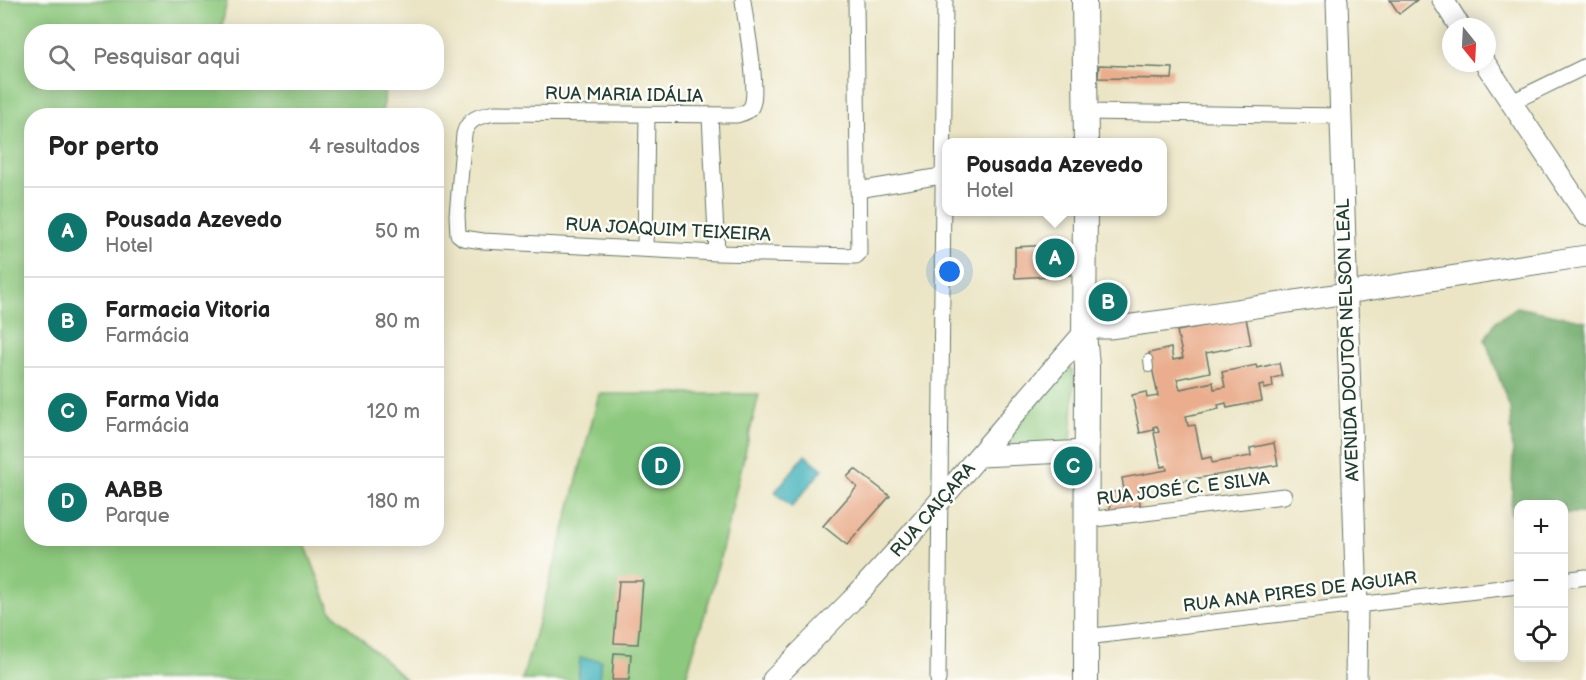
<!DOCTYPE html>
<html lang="pt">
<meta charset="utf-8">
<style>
body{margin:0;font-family:"Balsamiq Sans",sans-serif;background:#f6f6f6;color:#222}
.controls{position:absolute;right:18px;bottom:18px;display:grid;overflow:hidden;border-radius:12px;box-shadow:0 3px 15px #0003}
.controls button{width:54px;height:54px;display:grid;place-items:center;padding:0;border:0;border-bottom:2px solid #e0e0e0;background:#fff;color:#222;font:30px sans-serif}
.compass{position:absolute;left:1442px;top:18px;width:54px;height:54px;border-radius:50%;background:#fff;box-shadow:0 3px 15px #0003;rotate:162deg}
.you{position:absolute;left:950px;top:272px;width:21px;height:21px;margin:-15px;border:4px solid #fff;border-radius:50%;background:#1a73e8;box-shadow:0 0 0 9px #1a73e833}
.badge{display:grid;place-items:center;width:39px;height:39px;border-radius:50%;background:#0f766e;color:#fff;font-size:20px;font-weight:700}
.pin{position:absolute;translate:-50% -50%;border:3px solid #fff;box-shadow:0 2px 6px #0006}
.popup{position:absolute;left:942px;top:138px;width:225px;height:78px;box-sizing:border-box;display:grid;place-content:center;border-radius:12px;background:#fff;filter:drop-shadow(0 2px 4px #0005);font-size:20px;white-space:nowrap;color:#767676}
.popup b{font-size:22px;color:#222}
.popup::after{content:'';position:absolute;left:50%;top:100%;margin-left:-12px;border:12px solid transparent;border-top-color:#fff}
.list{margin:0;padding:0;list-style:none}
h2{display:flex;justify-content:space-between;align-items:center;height:78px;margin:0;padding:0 24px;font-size:26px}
h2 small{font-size:20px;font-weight:400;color:#767676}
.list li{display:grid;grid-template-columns:39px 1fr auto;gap:18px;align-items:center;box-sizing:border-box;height:90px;padding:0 24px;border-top:2px solid #e0e0e0}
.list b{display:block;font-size:22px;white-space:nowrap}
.list p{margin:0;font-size:20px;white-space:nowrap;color:#767676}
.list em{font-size:20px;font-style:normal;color:#767676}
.icon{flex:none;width:33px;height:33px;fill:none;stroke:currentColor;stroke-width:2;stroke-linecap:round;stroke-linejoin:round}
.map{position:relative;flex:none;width:1586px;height:680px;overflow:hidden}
.search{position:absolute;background:#fff;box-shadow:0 3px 15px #0003;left:24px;top:24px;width:420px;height:66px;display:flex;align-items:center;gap:15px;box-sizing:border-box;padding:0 21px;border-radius:24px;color:#767676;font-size:22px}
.panel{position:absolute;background:#fff;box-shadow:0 3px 15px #0003;left:24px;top:108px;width:420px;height:438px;border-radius:24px}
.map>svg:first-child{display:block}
</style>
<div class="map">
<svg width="1586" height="680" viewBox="0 0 1586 680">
<rect width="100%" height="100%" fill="#fdfcf7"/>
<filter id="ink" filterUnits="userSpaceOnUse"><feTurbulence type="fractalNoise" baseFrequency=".0167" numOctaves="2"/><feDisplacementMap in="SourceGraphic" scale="12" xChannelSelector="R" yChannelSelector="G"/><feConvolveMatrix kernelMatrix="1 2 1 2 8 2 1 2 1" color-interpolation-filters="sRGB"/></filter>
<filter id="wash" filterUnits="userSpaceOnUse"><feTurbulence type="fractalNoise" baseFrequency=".008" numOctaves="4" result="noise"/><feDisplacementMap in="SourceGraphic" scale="24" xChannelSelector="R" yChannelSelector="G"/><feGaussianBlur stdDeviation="1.35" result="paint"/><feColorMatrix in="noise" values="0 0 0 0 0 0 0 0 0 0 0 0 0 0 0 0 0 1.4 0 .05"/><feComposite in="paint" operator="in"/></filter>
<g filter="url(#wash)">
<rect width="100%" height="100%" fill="#ebe5c5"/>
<!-- green -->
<path fill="#8cc87d" stroke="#568258" stroke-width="1.5" d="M0,0h227l-6,31 -189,1v50l353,1 -1,20 -3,12 -349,1v422l271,1 28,72 75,69h-406z
M1067,366l5,3 2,12 -3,63 -64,1 -6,-2z
M599,394h160l-46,193 -28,93h-163l40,-142z"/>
<!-- forest -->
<path fill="#71ac6c" stroke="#487450" stroke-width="1.5" d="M1517,307l69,14v192h-22v-9h-46v10h-7l2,-59 -3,-47 -25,-69 11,-18z"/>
<!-- water -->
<path fill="#43b2bc" stroke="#317878" stroke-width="1.5" d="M805,455l18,14 -31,38 -17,-15z
M580,658l21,2 -2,20h-21z"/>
<g id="blocks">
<!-- building -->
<path fill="#eaae8e" d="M1390,0h27l-18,14z
M1099,65l74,3 -1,11 -74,-1z
M1068,244l2,31 -55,3v-31z
M1246,318l5,26 -45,9 4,19 -33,7 3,10 33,-7 1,7 11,-2 -3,-15 34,-7 1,3 22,-5 3,13 -10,2 1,9 -9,2v-4l-5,1 3,15 -35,7 -1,-5 -8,2 1,4 -33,7 2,10 7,-1 7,34 9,-2 1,6 39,-7 -1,-8 24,-5 4,22 -140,23 3,23 -31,4 -1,-22 15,-3 -2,-12 45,-8 -1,-4 -5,1 -7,-34 5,-1 -2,-6 -4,1 1,3 -14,3 -8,-38 14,-3 1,6 11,-2 -9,-43 22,-5 2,12 10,-2 -6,-27z
M855,469l35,27 -43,49 -24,-19 34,-39 -10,-10z
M619,581h24l-5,63 -24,-1z
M614,653l17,1 -2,26h-17z"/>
</g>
</g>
<g filter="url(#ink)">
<use href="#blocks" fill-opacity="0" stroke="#667867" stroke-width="1.5"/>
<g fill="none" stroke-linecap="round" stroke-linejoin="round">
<defs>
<path id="lane" d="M1148,359l1,9"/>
<path id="street" d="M743,0c2,21 16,88 9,105 -2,7 -9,8 -15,10l-242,-2c-15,3 -27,5 -31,21l-7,81 1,19 5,4 20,3 234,12 139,3 3,-3 -3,-253
M1512,102l74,-36
M1085,112l257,4
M710,116l7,137
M858,190l89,-15
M645,249l2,-134
M1087,520l197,-24
M1564,580l22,-3
M1086,637l432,-51
M938,680l7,-680"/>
<path id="secondary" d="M1337,0l20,605 -1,75
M1443,0l17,27
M1485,63l101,152
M980,456l107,-5
M773,680l78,-79 52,-57 181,-211 12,-5h13l69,-9 408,-63"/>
<path id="primary" d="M1084,0l2,142
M1085,212l-1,121 3,33 -1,314"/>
</defs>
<!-- lane casing -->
<use href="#lane" stroke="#667867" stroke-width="10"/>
<!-- street casing -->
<use href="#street" stroke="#667867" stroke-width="17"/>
<!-- secondary casing -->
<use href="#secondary" stroke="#667867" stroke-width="23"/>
<!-- primary casing -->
<use href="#primary" stroke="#667867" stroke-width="26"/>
<!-- lane -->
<use href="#lane" stroke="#fff" stroke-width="8"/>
<!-- street -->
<use href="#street" stroke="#fff" stroke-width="15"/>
<!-- secondary -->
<use href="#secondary" stroke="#fff" stroke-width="21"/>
<!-- primary -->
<use href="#primary" stroke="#fff" stroke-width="24"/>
</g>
</g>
<g text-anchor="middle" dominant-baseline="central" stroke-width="5" stroke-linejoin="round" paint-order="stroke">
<!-- street labels -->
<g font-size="18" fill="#1f3d34" stroke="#fdfcf7">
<text transform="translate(624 95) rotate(1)">RUA MARIA IDÁLIA</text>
<text transform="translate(668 230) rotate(3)">RUA JOAQUIM TEIXEIRA</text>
<text transform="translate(1348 340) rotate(-92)">AVENIDA DOUTOR NELSON LEAL</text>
<text transform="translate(1183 489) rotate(-7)">RUA JOSÉ C. E SILVA</text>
<text transform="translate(933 510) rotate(-49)">RUA CAIÇARA</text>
<text transform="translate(1300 592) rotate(-7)">RUA ANA PIRES DE AGUIAR</text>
</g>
</g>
</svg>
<div class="controls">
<button>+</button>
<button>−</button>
<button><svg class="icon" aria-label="locate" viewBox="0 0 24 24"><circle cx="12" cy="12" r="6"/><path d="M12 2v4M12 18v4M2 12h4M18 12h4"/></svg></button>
</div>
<svg class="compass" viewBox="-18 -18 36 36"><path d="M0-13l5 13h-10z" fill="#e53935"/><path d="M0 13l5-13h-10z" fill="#767676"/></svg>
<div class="you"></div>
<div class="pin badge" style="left:1055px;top:258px">A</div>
<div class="popup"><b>Pousada Azevedo</b>Hotel</div>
<div class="pin badge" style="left:1108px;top:302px">B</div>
<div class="pin badge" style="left:1073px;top:466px">C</div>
<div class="pin badge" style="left:661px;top:466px">D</div>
<div class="search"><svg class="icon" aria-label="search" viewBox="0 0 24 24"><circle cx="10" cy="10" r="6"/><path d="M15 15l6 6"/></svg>Pesquisar aqui</div>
<section class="panel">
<h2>Por perto<small>4 resultados</small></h2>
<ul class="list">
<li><span class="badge">A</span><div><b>Pousada Azevedo</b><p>Hotel</p></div><em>50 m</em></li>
<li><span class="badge">B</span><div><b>Farmacia Vitoria</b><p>Farmácia</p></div><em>80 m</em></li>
<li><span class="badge">C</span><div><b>Farma Vida</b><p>Farmácia</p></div><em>120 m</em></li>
<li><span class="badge">D</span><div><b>AABB</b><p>Parque</p></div><em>180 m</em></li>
</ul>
</section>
</div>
